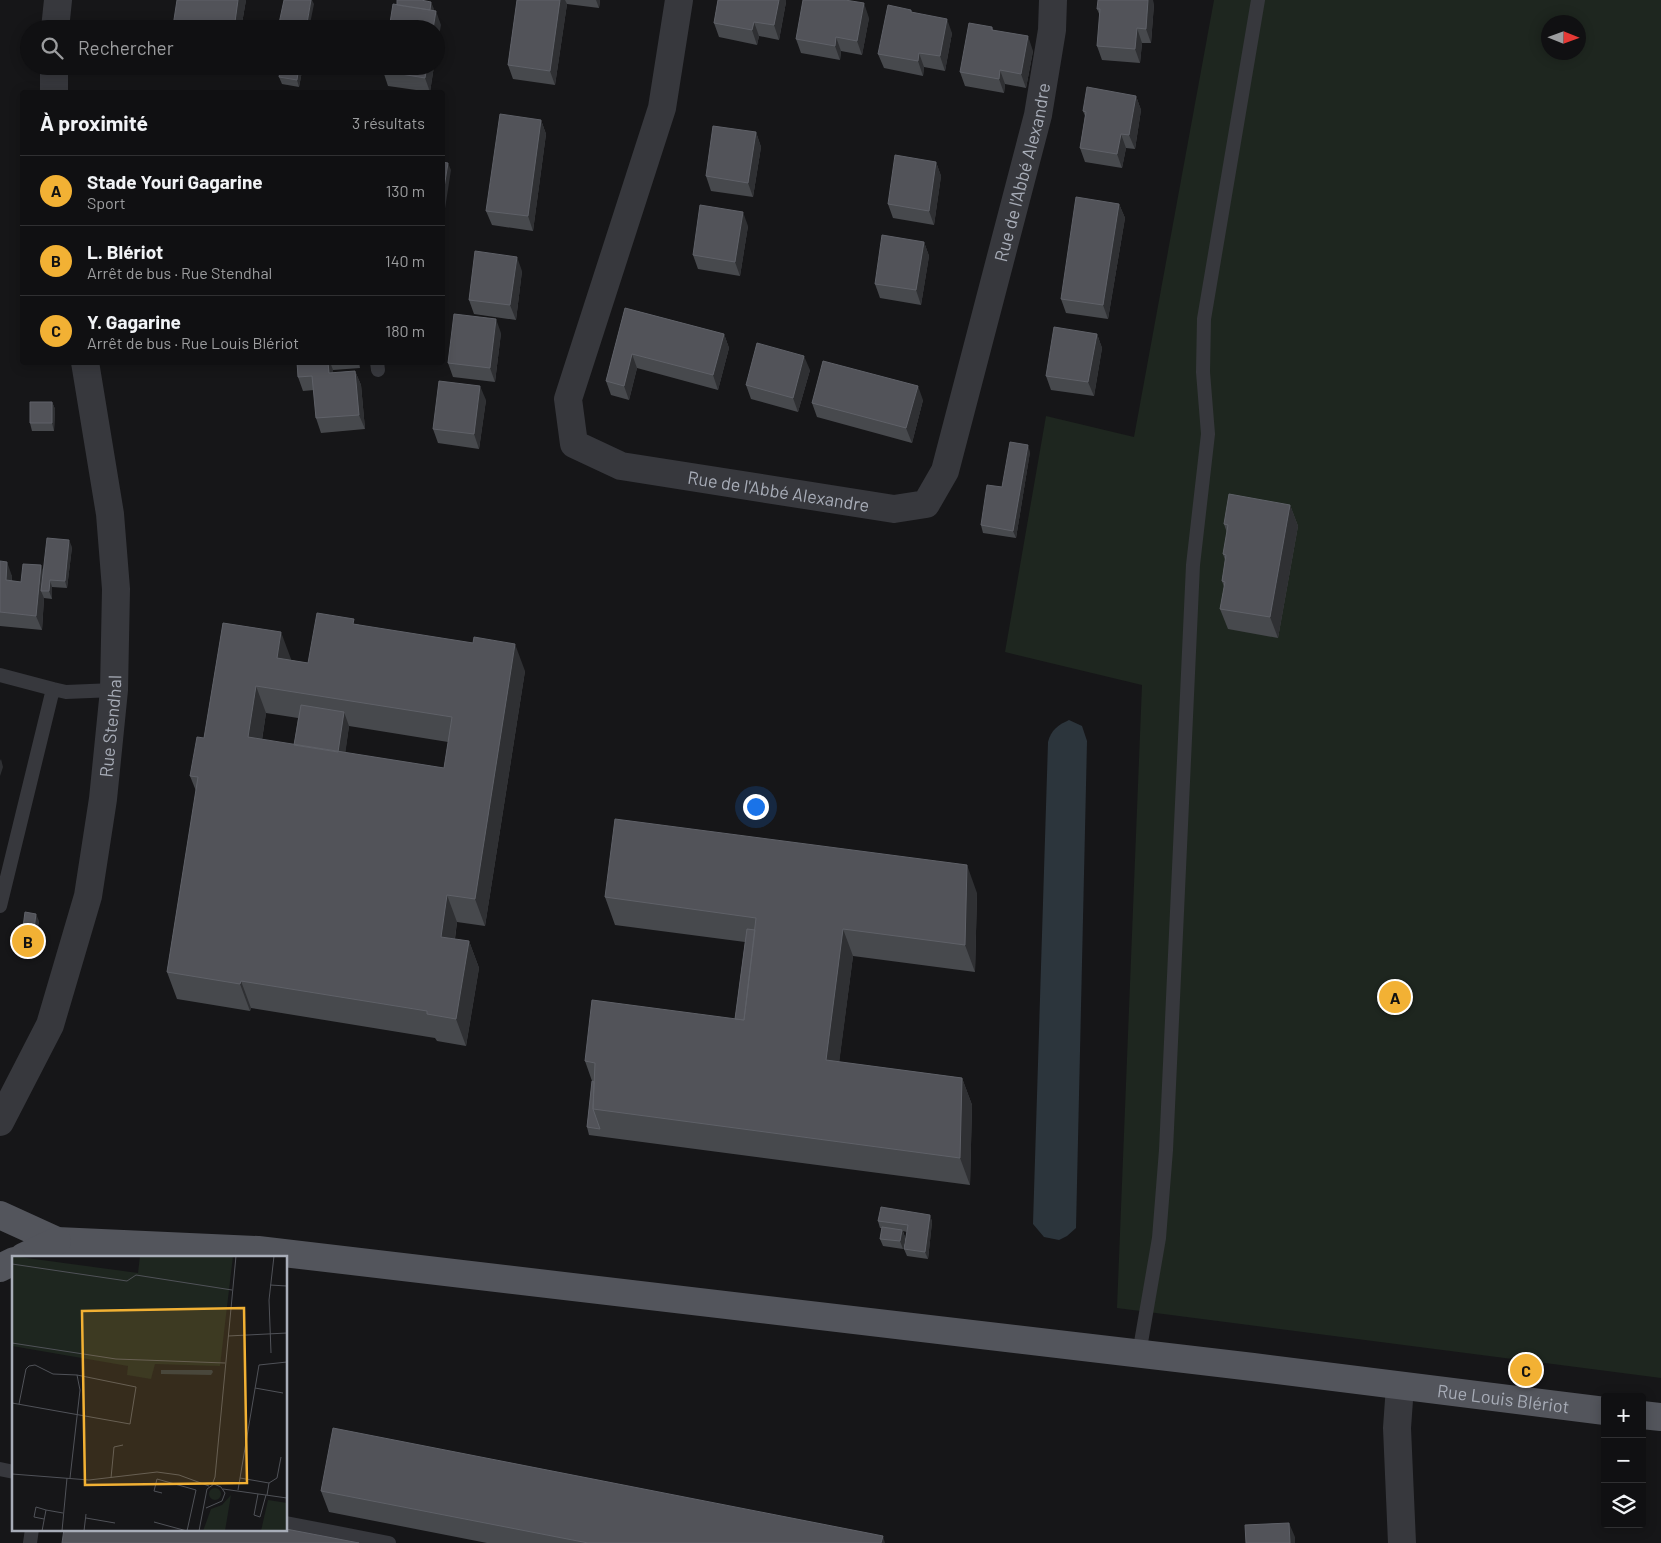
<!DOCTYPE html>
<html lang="fr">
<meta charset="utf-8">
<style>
body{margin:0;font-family:Barlow,sans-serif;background:#1e1e20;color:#f1f3f6}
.controls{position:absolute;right:15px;bottom:15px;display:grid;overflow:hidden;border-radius:5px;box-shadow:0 2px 12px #0003}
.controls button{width:45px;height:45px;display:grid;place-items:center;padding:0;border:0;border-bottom:1px solid #303032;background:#101012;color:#f1f3f6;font:25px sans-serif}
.compass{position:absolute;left:1541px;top:15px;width:45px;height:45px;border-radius:50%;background:#101012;box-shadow:0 2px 12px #0003;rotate:91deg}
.you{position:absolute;left:755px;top:806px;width:18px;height:18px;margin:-12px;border:4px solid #fff;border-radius:50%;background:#1a73e8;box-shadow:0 0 0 8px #1a73e833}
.badge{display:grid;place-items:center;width:32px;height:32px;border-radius:50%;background:#f2b134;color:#111;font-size:16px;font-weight:700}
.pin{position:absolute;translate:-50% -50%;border:2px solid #fff;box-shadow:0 1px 5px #0006}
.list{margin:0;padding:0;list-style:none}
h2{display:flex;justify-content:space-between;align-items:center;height:65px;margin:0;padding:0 20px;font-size:21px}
h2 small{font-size:16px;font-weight:400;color:#9c9d9f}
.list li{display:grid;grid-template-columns:32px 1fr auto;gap:15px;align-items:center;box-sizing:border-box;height:70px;padding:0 20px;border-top:1px solid #303032}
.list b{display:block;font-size:19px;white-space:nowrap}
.list p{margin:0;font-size:16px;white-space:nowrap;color:#9c9d9f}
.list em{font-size:16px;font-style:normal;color:#9c9d9f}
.icon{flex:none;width:28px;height:28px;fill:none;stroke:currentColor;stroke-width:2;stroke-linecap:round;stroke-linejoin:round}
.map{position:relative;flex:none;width:1661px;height:1543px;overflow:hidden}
.search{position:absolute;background:#101012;box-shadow:0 2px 12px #0003;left:20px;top:20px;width:425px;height:55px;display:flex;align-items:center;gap:12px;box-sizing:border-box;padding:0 18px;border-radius:28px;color:#9c9d9f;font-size:19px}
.panel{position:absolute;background:#101012;box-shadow:0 2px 12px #0003;left:20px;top:90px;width:425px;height:275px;border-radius:5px}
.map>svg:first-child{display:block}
</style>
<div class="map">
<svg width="1661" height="1543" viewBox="0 0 1661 1543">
<rect width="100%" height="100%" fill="#161618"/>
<!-- green -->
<path fill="#1e261f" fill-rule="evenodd" d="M1214,0h447v1378l-544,-70 25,-623 -137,-33 41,-236 88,21zM1548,22h30v30h-30z"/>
<!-- water -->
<path fill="#2c353c" d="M1069,720l13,6 5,15 -11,487 -9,8 -8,4 -15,-3 -11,-13 15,-482c3,-12 10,-17 21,-22z"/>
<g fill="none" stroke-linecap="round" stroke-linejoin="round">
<!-- service -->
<path stroke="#37383d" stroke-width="14" d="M377,362l1,8
M0,675l53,14 -53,217
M53,689l13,3 48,-2
M1139,1354l20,-116 7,-88 27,-585 15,-131 -5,-62 1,-53 54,-319
M0,1469l14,3
M286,1523l103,20
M30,1543l2,-14"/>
<!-- minor -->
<g stroke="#37383d" stroke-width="28">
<path id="s1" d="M679,0l-17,108 -94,291 6,45 47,22 273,43 32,-5 19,-33 93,-356 14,-85 1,-30"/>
<path d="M1400,1386l-3,42 5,115"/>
</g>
<!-- tertiary -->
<g stroke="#37383d" stroke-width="28">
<path d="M55,29l3,-29"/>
<path d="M54,92v-26"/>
<path id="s2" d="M0,1122l50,-97 38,-129 15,-97 11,-109 2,-101 -6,-75 -25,-152"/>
</g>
<!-- primary -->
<g stroke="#53555c" stroke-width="28">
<path id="s3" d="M0,1215l57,26 201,9 995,117 352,44"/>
<path d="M23,1257l34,-16"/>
<path d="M0,1268l14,-7"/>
<path d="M1642,1415l19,2"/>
</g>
</g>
<!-- wall -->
<path fill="#47494d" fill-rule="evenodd" d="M246,0l-5,29h-67l-1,-3z
M517,0h83l-1,8 -32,-4 -12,81 -42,-6 -5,-14z
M718,0h68v2l-7,38 -20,-4 -2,9 -38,-8 -5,-14z
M1154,4l-3,39h-9l-2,20 -38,-3 -5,-14 3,-30 -3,-7z
M911,10l1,3 40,20 -7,38 -21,-4 -1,9 -39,-8 -6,-14z
M869,18l-7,37 -21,-4 -1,9 -39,-7 -5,-14z
M992,27l1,3 40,21 -7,37 -21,-4 -1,9 -39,-7 -5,-14z
M281,66h22l-4,21 -17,-3 -3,-7z
M434,66l-4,26 -42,-6 -5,-15z
M1136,96l5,14 -6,39 -9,-1 -4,20 -37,-6 -5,-14 5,-32 -2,-5z
M541,120l5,14 -13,97 -41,-6 -6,-14z
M756,132l5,15 -8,50 -42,-6 -5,-15z
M936,162l5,14 -7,49 -41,-7 -5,-14z
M1119,204l6,14 -17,101 -42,-6 -5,-14z
M748,226l-8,50 -42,-7 -5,-14z
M924,242l5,14 -8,49 -41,-7 -5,-14z
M522,271l-6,49 -42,-6 -5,-14z
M625,308l99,26 5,14 -11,42 -81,-22 -8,32 -18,-5 -5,-14z
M501,333l-6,49 -42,-5 -5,-14z
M1097,334l5,14 -8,48 -43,-6 -5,-14z
M297,362h62l1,6 -27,2v3l22,-2 6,14 4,44 -44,4 -5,-15 -2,-28 -11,1 -5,-14z
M810,370l-12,42 -47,-13 -5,-14z
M486,400l-7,49 -41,-6 -5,-14z
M923,400l-11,43 -95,-26 -5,-14z
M52,402l3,7 -1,22h-22l-2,-8z
M1030,452l-14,86 -33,-5 -2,-8 21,-38z
M1290,505l8,21 -20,112 -50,-9 -8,-20 4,-22 -2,-6 3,-21 -2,-6 4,-21 -3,-9z
M72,547l-5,41 -15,-1v12l-8,-1 -2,32 -42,-4v-65l12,15v5l9,1 20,-17 2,7z
M223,623l68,36 -1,1 18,3 48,-39 169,47 -40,255 -28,-4 -2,17 14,2 10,27 -13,78 -29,-5 -2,-3 -184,-30 -1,3 -73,-12 -10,-27 29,-181 -6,-15 14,-38zM266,713l32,5 -4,27 -32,-5zM349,726l99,16 -4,26 -99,-15z
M977,893l-2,79 -122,-16 -14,106 123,16 10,27 -2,80 -381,-50 -2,-8 5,-46 -7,-20 150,-42 10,-77 -130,-17 -10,-28z
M39,921l-3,15 -11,-2 -2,-7z
M930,1215l2,7 -4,37 -21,-3 -3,-7 3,-17 -4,-1 2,6 -2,12 -20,-3 -3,-7 2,-11h-2l-2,-7z
M321,1491l564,52h-398l-158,-31z"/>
<!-- shaded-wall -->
<path fill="#2f3033" d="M238,0h8l-5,29h-7z
M311,0h1l2,4 -5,25h-3z
M560,0h5l2,4 -12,81 -5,-14z
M596,0h4l-1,8z
M779,0h7v2l-7,38 -5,-15z
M1148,0h5l1,4 -3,39 -5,-14z
M431,2l3,7 -3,14 -3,-7z
M864,3l5,15 -7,37 -5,-14z
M436,11l5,14 -5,28v-24h-3z
M947,19l5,14 -7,38 -5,-15z
M754,22l5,14 -2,9 -5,-15z
M1137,28l5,15 -2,20 -5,-14z
M1028,36l5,15 -7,37 -5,-14z
M836,37l5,14 -1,9 -5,-14z
M919,53l5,14 -1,9 -5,-15z
M299,66h4l-4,21 -2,-7z
M427,66h7l-4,26 -5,-14z
M1000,70l5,14 -1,9 -5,-14z
M1136,96l5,14 -6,39 -6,-14z
M541,120l5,14 -13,97 -5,-15z
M756,132l5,15 -8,50 -5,-14z
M1121,134l5,14 -4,20 -5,-14z
M936,162l5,14 -7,49 -5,-14z
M448,163l3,7 -7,45 -2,-4v-11z
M1119,204l6,14 -17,101 -5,-14z
M743,212l5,14 -8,50 -5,-14z
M924,242l5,14 -8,49 -5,-15z
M517,257l5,14 -6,49 -6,-15z
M496,319l5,14 -6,49 -5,-14z
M724,334l5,14 -11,42 -5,-15z
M1097,334l5,14 -8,48 -6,-14z
M632,354l5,14 -8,32 -5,-14z
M804,356l6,14 -12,42 -5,-14z
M328,362h2l3,8 1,17 -5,-14z
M355,371l6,14 4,44 -6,-14z
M480,386l6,14 -7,49 -5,-15z
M918,386l5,14 -11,43 -6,-15z
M52,402l3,7 -1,22 -2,-8z
M1028,445l2,7 -14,86 -3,-7z
M1290,505l8,21 -20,112 -8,-21z
M69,540l3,7 -5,41 -2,-7z
M7,562l5,14 -1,18 -5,-14z
M41,565l5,14 -5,12 3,7 -2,32 -6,-14z
M50,580l2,7v12l-3,-8z
M281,632l10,27 -4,26 -10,-27z
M515,644l10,27 -40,255 -10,-27z
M256,686l10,27 -8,52 -10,-28z
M344,712l5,14 -7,52 -6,-14z
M1,759l2,8 -3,9v-15z
M967,865l10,28 -2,79 -10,-27z
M447,895l10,27 -6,42 -10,-27z
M36,914l3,7 -3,15 -2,-7z
M843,929l10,27 -17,131 -10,-27z
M469,941l10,27 -13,78 -10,-27z
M241,981l10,27 -1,3 -10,-27z
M962,1078l10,27 -2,80 -10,-27z
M930,1215l2,7 -4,37 -3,-7z
M902,1230l3,7 -2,12 -3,-8z
M1289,1523l6,14v6h-5z
M883,1536l2,7h-4z"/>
<!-- building -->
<path fill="#525359" stroke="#5f6168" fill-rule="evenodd" d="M177,0h61l-4,29h-42l-19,-3z
M284,0h27l-5,29h-19l-9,-1z
M397,0h24l10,2 -1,8 -33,-5z
M517,0h43l-10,71 -42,-6z
M718,0h61l-5,25 -20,-3 -2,8 -38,-7z
M803,0h42l19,3 -7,38 -21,-4 -1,9 -39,-7z
M1098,0h50l-2,29 -9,-1 -2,21 -38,-3 3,-37h-3z
M393,4l43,7 -3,18h-44z
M888,5l23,5v2l36,7 -7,37 -21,-3 -1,8 -40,-7z
M969,23l23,4v3l36,6 -7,38 -21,-4 -1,9 -39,-7z
M281,66h18l-2,14 -18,-3z
M384,66h43l-2,12 -42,-7z
M1087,87l49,9 -7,39 -8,-1 -4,20 -37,-6 6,-36 -3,-1z
M500,114l41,6 -13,96 -42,-5z
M713,126l43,6 -8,51 -42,-7z
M895,155l41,7 -7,49 -41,-7z
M442,162l6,1 -6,37z
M1076,197l43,7 -16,101 -42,-6z
M700,205l43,7 -8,50 -42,-7z
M882,235l42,7 -8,48 -41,-6z
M475,251l42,6 -7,48 -41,-5z
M625,308l99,26 -11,41 -81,-21 -8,32 -18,-5z
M454,314l42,5 -6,49 -42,-5z
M1054,327l43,7 -9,48 -42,-6z
M757,343l47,13 -11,42 -47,-13z
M823,361l95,25 -12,42 -94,-25z
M297,362h31l1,11 26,-2 4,44 -43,3 -4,-42 -14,1z
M439,381l41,5 -6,48 -41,-5z
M30,402h22v21h-22z
M1010,442l18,3 -15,86 -32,-6 6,-40 15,2z
M1229,494l61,11 -20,112 -50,-8 5,-27 -3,-1 4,-26 -3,-1 5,-29 -4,-1z
M47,538l22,2 -4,41 -15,-1 -1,11h-8z
M0,561l7,1 -1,18 15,2 2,-18 18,1 -5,51 -36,-4z
M317,613l37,6 -1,5 120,19 1,-6 41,7 -40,255 -28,-4 -6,42 28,4 -13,78 -29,-5v-3l-186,-30 -1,3 -73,-12 31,-195 -8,-1 7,-39 7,1 19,-115 58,9 -4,26 31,5zM256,686l196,31 -8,51 -196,-31z
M301,705l43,7 -6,40 -44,-7z
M615,819l352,46 -2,80 -122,-16 -17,131 136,18 -2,80 -367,-49 2,-46 -10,-2 7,-61 152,20 12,-102 -151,-21z
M25,912l11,2 -2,15 -11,-2z
M747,929l8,1 -11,90 -9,-1z
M592,1081l2,1 -1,27 7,20 -13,-2z
M881,1207l49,8 -5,37 -21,-3 4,-24 -30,-4z
M882,1227l20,3 -2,11 -20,-2z
M333,1428l550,108 -2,7h-293l-267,-52z
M1289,1523l1,20h-44l-1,-18z
M64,1529h222l73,14h-297z"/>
<g text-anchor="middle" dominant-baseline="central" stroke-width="4.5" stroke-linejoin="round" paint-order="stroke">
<!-- street labels -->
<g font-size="18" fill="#a8adb8" stroke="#111113">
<text stroke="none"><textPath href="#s1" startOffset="1168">Rue de l'Abbé Alexandre</textPath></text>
<text stroke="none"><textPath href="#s1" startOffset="672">Rue de l'Abbé Alexandre</textPath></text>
<text stroke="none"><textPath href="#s2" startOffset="415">Rue Stendhal</textPath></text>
<text stroke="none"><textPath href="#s3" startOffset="1518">Rue Louis Blériot</textPath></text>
</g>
</g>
<!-- overview -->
<g transform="translate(12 1256)">
<rect width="275" height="275" fill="#161618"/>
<path d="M0,0l126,17 2,-17h93l-13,110 -65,-2 -4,15 -24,-4 1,-9 -116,-20zM197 238a6 6 0 1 1 12 0a6 6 0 1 1-12 0ZM219,239l-6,36h-22l8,-22 11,-4zM256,244l19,3v28h-26z" fill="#1e261f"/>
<path d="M149,114h51l1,2 -2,3 -50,-1z" fill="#2c353c"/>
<path fill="none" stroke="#505258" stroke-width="1" d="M0,8l115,17 9,-6 96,15M258,29l17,1M216,80l59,-3M0,87l104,16 109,4M259,97l-2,-53 5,-44M243,132l28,5M0,147l118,21 6,-37 -59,-12M7,148l7,-35 3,-3 6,-1 18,9 24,1 3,15 -10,88M0,218l77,6 68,-8 22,3 30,11M99,222l3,-31 9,-2M228,222l29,5M200,229l3,-8 21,-221M211,233l64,9M226,234l21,-125 28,-3M150,237l-8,-2 3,-12 39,11 -9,41M246,238l-4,21 6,2 6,-22M255,239l2,-12 8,-5 4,-21M74,262l29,5M32,263l-10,-2 2,-10 10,3M142,266l33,9M30,275l4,-21 17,3M50,275l5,-53M72,275l2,-17M187,275l8,-42 7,-5 7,3 4,6 -3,8 -16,7"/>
<path fill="#f2b134" fill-opacity="0.15" stroke="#f2b134" stroke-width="2.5" d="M232,52l3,175 -162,2 -3,-174z"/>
<rect width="275" height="275" fill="none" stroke="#a8adb8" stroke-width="2.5"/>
</g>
</svg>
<div class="controls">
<button>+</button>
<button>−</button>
<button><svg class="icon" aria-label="layers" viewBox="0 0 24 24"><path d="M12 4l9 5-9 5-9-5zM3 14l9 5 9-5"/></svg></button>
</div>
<svg class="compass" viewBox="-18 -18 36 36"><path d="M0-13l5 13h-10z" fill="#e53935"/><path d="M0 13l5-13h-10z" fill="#9c9d9f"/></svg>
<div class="you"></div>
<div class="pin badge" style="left:1395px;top:997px">A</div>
<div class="pin badge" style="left:28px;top:941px">B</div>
<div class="pin badge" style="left:1526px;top:1370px">C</div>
<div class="search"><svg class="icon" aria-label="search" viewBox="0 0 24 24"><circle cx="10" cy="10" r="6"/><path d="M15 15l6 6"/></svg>Rechercher</div>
<section class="panel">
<h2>À proximité<small>3 résultats</small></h2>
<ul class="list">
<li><span class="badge">A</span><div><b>Stade Youri Gagarine</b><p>Sport</p></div><em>130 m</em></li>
<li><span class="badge">B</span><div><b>L. Blériot</b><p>Arrêt de bus · Rue Stendhal</p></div><em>140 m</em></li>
<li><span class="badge">C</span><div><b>Y. Gagarine</b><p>Arrêt de bus · Rue Louis Blériot</p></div><em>180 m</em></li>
</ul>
</section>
</div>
